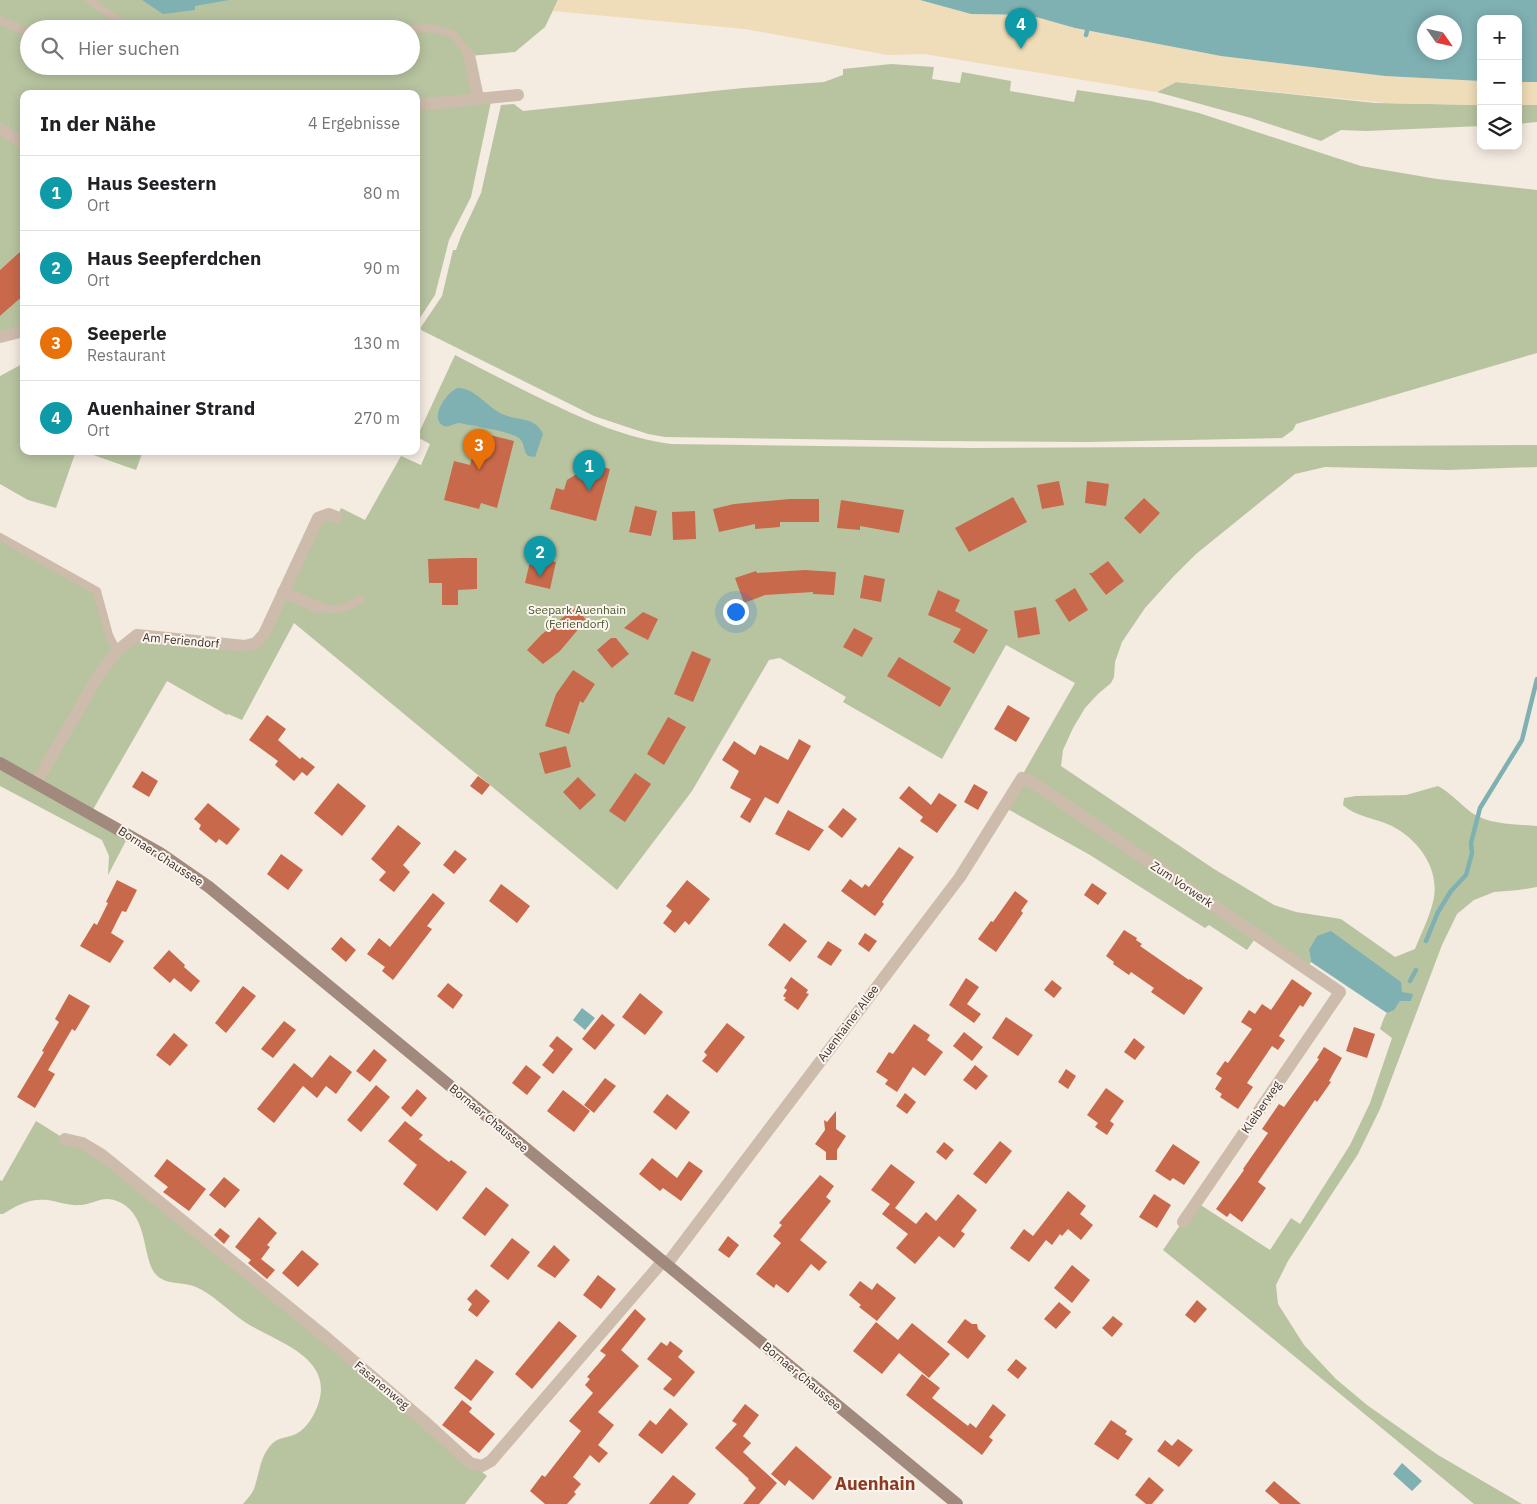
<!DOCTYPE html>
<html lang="de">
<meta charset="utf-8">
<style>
body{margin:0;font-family:"IBM Plex Sans",sans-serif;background:#f6f6f6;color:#202124}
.controls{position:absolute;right:15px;top:15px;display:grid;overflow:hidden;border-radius:10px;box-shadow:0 2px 12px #0003}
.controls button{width:45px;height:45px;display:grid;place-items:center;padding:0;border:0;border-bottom:1px solid #e0e0e0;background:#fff;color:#202124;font:25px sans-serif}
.compass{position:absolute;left:1417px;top:15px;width:45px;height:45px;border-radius:50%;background:#fff;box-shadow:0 2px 12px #0003;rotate:124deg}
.you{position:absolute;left:735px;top:611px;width:18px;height:18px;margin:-12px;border:4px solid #fff;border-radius:50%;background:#1a73e8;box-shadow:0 0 0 8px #1a73e833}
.badge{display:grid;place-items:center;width:32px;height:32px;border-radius:50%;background:#b45309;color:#fff;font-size:16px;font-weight:700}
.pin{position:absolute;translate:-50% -41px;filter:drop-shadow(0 1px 2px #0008)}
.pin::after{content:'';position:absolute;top:26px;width:18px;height:15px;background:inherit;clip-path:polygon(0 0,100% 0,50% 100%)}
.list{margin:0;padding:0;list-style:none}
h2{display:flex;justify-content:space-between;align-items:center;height:65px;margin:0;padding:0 20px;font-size:21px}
h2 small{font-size:16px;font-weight:400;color:#757577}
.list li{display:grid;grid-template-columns:32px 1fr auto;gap:15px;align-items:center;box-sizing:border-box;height:75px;padding:0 20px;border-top:1px solid #e0e0e0}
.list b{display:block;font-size:19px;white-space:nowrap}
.list p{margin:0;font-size:16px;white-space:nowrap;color:#757577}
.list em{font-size:16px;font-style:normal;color:#757577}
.icon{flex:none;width:28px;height:28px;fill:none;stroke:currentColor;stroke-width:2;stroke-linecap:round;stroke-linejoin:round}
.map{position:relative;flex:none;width:1537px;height:1504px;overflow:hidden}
.search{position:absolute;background:#fff;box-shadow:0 2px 12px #0003;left:20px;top:20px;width:400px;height:55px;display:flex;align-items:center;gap:12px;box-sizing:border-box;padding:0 18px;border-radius:28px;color:#757577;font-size:19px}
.panel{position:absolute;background:#fff;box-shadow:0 2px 12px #0003;left:20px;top:90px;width:400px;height:365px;border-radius:10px}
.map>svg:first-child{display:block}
</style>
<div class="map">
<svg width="1537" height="1504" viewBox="0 0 1537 1504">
<rect width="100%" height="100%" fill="#f4ebe1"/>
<!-- green -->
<path fill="#b8c4a0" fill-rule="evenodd" d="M0,0h558l-13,27 -30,25 -46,4 9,42 14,-1 -21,100 -22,43 -14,55 -19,29v-230h-392v154l-24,22zM29,29h382v37h-382z
M891,64l43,3 -2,12 28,4 2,-11 49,9 -1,10 64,11 3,-12 74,11 48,12 162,53 76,13 100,11v163l-241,71 -3,6 -11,8 -193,4 -154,-1 -270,-4 -17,-3 -54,-18 -173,-86v-3l21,-31 11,-46h3l5,-14 20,-43 20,-88 13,-1 9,7 220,-23 81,-6 19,-7v-6z
M1176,82l199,21 106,2v21l-115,5 -25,-1 -20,11 -70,-23 -94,-26z
M1518,105h19v17l-19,2z
M24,295v36l-24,6v-21z
M455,355c31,16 62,32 93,47 40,19 78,36 123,42l302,4 564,-3v22l-89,3 -123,-3 -30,7 -99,80 -23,23 -28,31 -23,34 -7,20 -1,15 -3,6 -13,11 -13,14 -12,20 -10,22 -2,16 153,103 60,36 22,7 45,7 54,38 20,-8c6,-15 14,-31 18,-47 8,-32 -14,-62 -41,-76 -17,-8 -36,-9 -49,-21l1,-7 12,-2 50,-1 32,-9c13,7 22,18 34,27 18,12 44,11 65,13v61l-18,3 -25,2 -20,8 -17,14 -15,31 -62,164 -22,45 -70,107 -12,24 2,19 26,41 32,34 31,26 71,50 84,49h-48l-230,-189 -81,-65 33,-48 74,48 21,-32 9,6 50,-79 20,-42 22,-65 -12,-9c2,-5 4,-13 7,-16 10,-9 12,-6 15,-21l-93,-42 2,12 -5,7 -49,-33 -10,14 -38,-25 -4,3 -115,-73 -86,-48 71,-124 -69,-38 -64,114 -99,-57 3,-5 -66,-39 -11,2 -77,131 -75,99 -323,-267 -52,97 -14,-6 -1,1 -60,-34 -76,132 38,22 -21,40 1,-19 -7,-16 -102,-54v-249l97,54 20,60 20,-16 119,8 62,-125 19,-1 4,-9 24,12 36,-64 20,9 9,-21 -13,-7z
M24,363v88h52l-20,57 -28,-8 -28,-16v-108z
M82,451h61l-7,19z
M36,1121l29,18 17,4 405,333 -22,28h-222c4,-5 9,-10 11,-15 5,-14 6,-32 16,-43 9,-10 15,-7 26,-12 14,-7 25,-30 25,-45 0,-38 -55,-51 -79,-69 -16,-11 -28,-25 -46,-33 -11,-5 -25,-2 -36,-9 -21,-13 -7,-66 -46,-78 -12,-4 -21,4 -33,5 -12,1 -21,-3 -33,-5 -18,-2 -31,5 -45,14h-3v-34l2,1z"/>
<!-- sand -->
<path fill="#efdcb8" d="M558,0h362l51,14 58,1 46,13 146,28 164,20 96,5v24l-95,-2 -210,-21 -20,10 -232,-38 -36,1 -143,-26 -192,-18z
M1518,82h19v23h-19z"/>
<!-- water -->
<path fill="#7fb0b2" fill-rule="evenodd" d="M142,0h87l-34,6v4l-32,4z
M920,0h617v82h-19v-63h-37v62l-96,-5 -164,-20 -146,-28 -46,-13 -58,-1zM1424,22h30v30h-30z
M458,388c17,0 29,19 44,26 15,7 33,2 41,20l-8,23 -7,-1c-5,-5 -3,-12 -8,-17 -6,-7 -50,-14 -61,-16 -5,0 -10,5 -15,3 -16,-7 3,-35 14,-38z
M1331,931l70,51 1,10 11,2 -2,7h-11l-6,9 -7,3 -76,-51 -2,-12 8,-14z
M582,1008l13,10 -10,12 -12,-10z
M1402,1463l20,18 -10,10 -19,-17z"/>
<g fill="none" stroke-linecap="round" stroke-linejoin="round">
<!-- stream -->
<path stroke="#7fb0b2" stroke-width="4.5" d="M1086,35l1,-4
M1426,941l12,-29 13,-21 15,-16 6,-22 -1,-10 9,-35 42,-68 15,-61
M1410,981l6,-11"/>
</g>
<!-- building -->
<path fill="#c8694b" d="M24,248v47l-24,21v-46z
M478,432l36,9 -17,67 -16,-5 -2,6 -35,-9 10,-39 16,4z
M582,462l28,7 -14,52 -46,-12 6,-21 8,2 3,-10 13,-8z
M1059,481l5,24 -22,4 -5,-24z
M1087,481l22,3 -3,22 -21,-3z
M1013,497l14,25 -58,30 -14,-24z
M1144,498l16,15 -20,21 -16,-16z
M790,499h29v23h-39v5l-25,2v-5l-36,8 -6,-23 21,-5z
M841,500l63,10 -5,23 -39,-7v4l-23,-2z
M635,506l22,5 -6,25 -22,-4z
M695,511l1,28 -23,1 -1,-28z
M531,557l25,5 -6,27 -25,-6z
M462,558h15v31l-19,1v15h-16v-22h-13l-1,-24z
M1108,561l16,20 -18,14 -17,-22h3z
M805,570l31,2 -2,23 -21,-1v-2l-48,3 -21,8 -9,-25 21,-7 1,2z
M864,575l21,4 -4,23 -21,-4z
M1075,588l13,22 -19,12 -14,-22z
M938,590l22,10 -5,11 33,19 -14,24 -21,-12 8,-13 -33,-14z
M576,607l10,13 -26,31 -17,13 -16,-14 14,-15z
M1036,607l4,27 -22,4 -4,-27z
M643,612l15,7 -10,21 -24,-12z
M854,628l19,10 -11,19 -19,-10z
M611,638h5l13,16 -17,14 -15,-18z
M692,651l19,8 -18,43 -19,-8z
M899,657l52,31 -11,19 -53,-31z
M573,670l22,14 -12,19 -3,-2 -11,33 -24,-8 11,-32z
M1008,705l22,13 -14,24 -22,-13z
M267,715l19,14 -8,11 22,19 2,-2 13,10 -8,9 -5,-4 -8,9 -19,-16 3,-4 -29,-21z
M668,717l18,10 -22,38 -17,-11z
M799,739l12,7 -33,58 -13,-7 -15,26 -10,-6 11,-18 -21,-11 9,-17 -17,-11 12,-19 21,14 5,-10 28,15z
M566,746l5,21 -26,7 -6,-21z
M142,771l16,10 -9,16 -17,-10z
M635,773l16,11 -26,38 -16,-11z
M478,776l12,9 -8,10 -12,-9z
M578,777l18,18 -16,15 -17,-18z
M338,783l28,23 -24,30 -28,-23z
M974,784l14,8 -10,18 -14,-8z
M909,786l22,19 8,-12 18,12 -20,28 -17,-12 3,-4 -24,-19z
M208,803l32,26 -13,16 -8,-6 -3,4 -17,-14 2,-4 -7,-6z
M843,808l14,11 -15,19 -14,-11z
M788,810l36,20 -15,21 -34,-17z
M398,825l23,18 -18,22 7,7 -16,20 -15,-12 7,-8 -15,-13z
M899,847l15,10 -32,45 2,2 -9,12 -34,-25 9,-12 12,9 3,-4 4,3z
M455,850l12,9 -13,15 -11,-9z
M281,854l22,16 -15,20 -21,-16z
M117,880l20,10 -11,22 -4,-1 -11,22 13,8 -14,22 -30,-17 14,-23 3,2 11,-22 -2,-1z
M687,880l23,19 -21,26 -4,-4 -10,12 -12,-10 9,-12 -6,-5z
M1092,883l15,10 -9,12 -14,-10z
M501,884l29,22 -13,17 -28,-22z
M1015,891l13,10 -7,10 2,2 -27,39 -18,-13 13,-18 2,1z
M433,893l12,10 -18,23 5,3 -39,51 -11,-9 3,-4 -18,-13 12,-16 11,9z
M784,923l23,18 -17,21 -22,-17z
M1124,930l13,8 -1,2 6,4 -2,2 49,34 1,-1 13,9 -19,27 -33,-23 3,-4 -23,-16 -2,3 -16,-11 1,-2 -8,-6z
M865,933l12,8 -8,11 -11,-8z
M341,937l15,13 -10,12 -15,-13z
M828,941l14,9 -11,16 -14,-9z
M169,950l16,15 -1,2 16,14 -9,11 -17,-14 -4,5 -17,-15z
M791,977l17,13 -2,3 3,1 -11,16 -14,-10 2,-2 -3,-2 4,-6 -3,-2z
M966,978l13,9 -12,17 14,10 -7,9 -25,-18z
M1292,979l20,14 -9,14 -3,-2 -21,31 6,4 -7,10 -6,-4 -25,37 6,4 -15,22 -18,-12 2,-3 -7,-5 7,-11 -6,-4 9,-13 3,2 24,-34 -11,-7 8,-12 6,4 7,-10 9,6z
M1052,980l10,8 -8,10 -10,-8z
M448,983l15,12 -10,14 -16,-13z
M243,986l13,10 -30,37 -11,-10z
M640,993l23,19 -18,23 -23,-18z
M69,994l21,12 -15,25 -3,-2 -24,41 7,4 -20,34 -18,-11 27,-45 -2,-1 17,-29 -4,-3z
M602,1014l13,11 -20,25 -13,-11z
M1006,1017l27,18 -15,21 -26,-18z
M284,1021l12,9 -23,28 -12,-9z
M727,1023l18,14 -28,36 -15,-12 5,-6 -3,-3z
M914,1024l16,11 -3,5 16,12 -18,24 -12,-9 -16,25 -12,-8 3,-4 -12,-8 13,-20 4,2z
M1354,1027l21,7 -8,24 -21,-7z
M964,1032l19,15 -11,14 -19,-15z
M174,1033l14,12 -18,21 -14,-11z
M557,1036l16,13 -20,25 -11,-9 12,-15 -5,-4z
M1134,1038l11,9 -10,13 -11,-8z
M1324,1047l18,11 -13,23 2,1 -14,20 -2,-2 -57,82 8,6 -24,34 -12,-9 -3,4 -11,-8 28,-39 -1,-1 25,-36 -6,-4 17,-25 5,3 35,-48 -2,-1z
M374,1049l13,11 -17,22 -14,-11z
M330,1055l22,17 -16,22 -10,-8 -9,12 -14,-12 -29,37 -17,-14 37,-46 18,15z
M526,1065l15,12 -14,18 -15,-12z
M975,1065l13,11 -12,14 -13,-10z
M1066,1069l10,7 -8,13 -10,-7z
M605,1078l11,8 -22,27 -10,-8z
M376,1085l14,12 -29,35 -14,-12z
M1106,1088l18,13 -14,20 4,3 -7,11 -12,-8 3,-4 -11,-8z
M417,1089l10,9 -16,19 -10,-9z
M563,1090l27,21 -16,21 -27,-21z
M905,1093l11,9 -9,12 -11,-8z
M667,1094l23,18 -14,18 -23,-18z
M836,1111v18l10,7 -9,14v10h-11v-8l-11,-8 10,-14 -1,-10 3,2z
M405,1121l18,14 -4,4 30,23 2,-2 16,12 -30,39 -34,-27 14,-19 -29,-24z
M1000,1141l12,10 -26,33 -13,-10z
M944,1142l10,8 -8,10 -10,-8z
M1173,1144l27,18 -16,23 -11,-7 -3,3 -15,-10z
M652,1158l25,20 12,-17 14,10 -22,30 -18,-13 -3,3 -21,-17z
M167,1159l39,30 -17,22 -26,-19 5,-5 -14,-11z
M891,1164l24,18 -20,26 21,16 10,-12 10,9 22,-27 19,16 -16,21 4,3 -11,14 -15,-12 -24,28 -19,-16 12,-14 -26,-20 8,-10 -19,-14z
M820,1175l14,11 -8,11 5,4 -31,39 27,22 -8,9 -8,-7 -23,29 -12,-9 -2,4 -18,-14 25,-31 -8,-7 9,-11 -3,-2z
M224,1177l16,13 -15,18 -16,-13z
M486,1187l23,18 -24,31 -23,-18z
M1068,1191l18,15 -6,8 13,11 -12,15 -13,-11 -6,7 -2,-2 -8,11 -6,-5 -17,22 -19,-14 14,-19 9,7z
M1154,1194l17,11 -14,23 -18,-11z
M259,1217l18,16 -10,12 3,2 -9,12 14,11 -8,9 -19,-16 3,-3 -16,-13z
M220,1228l10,8 -6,8 -10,-9z
M728,1236l11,9 -10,13 -11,-8z
M512,1238l18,14 -22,28 -18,-14z
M554,1245l16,15 -15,18 -18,-12z
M302,1250l17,14 -21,23 -16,-14z
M1072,1265l18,15 -18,23 -18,-15z
M598,1275l18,14 -15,20 -18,-14z
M860,1281l12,9 5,-7 19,15 -19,23 -18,-14 2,-2 -12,-10z
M476,1289l14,12 -13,16 -9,-7 4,-6 -5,-5z
M1197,1300l10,9 -12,14 -10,-8z
M1059,1302l12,10 -15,17 -12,-10z
M635,1309l11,10 -25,31 18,16 -41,46 16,13 -16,20 10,8 -9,10 -9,-8 -17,22 8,7 -7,8 2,2 -9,10h-22l-15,-13 12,-16 3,2 36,-46 -12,-10 24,-28 -8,-8 5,-6 -3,-2 19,-22 -6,-4z
M1113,1316l10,8 -11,13 -10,-9z
M965,1319l7,5h5l1,5 8,7 -18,23 -21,-17z
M559,1321l18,15 -45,53 -17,-15z
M876,1322l22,18 14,-17 38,31 -21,24 -30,-25 -17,21 -29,-23z
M670,1341l13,10 -5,6 17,15 -21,25 -11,-8 9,-10 -25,-20 14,-17 6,4z
M476,1359l18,13 -23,29 -17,-13z
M1016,1359l11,9 -9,11 -11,-9z
M922,1374l18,14 -8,10 36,28 2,-3 6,5 17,-24 13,11 -17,22 4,3 -11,15 -76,-60z
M462,1400l10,8 -3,4 26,22 -16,19 -37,-28z
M745,1404l14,11 -16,21 8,7 -8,9 34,31 -18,21h-16l13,-16 -8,-8 1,-1 -34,-31 22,-24 -5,-3z
M670,1408l18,16 -26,30 -24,-19 12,-15 6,5z
M1111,1420l16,11 -2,3 8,5 -15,21 -24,-16z
M1178,1439l15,11 -14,17 -22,-16 8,-11 7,6z
M796,1446l36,31 -19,23 -24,-20 -4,6 -14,-12z
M673,1475l23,19 -8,10h-39z
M1149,1477l15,13 -12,14h-6l-11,-9z
M1274,1481l27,23h-21l-15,-13z"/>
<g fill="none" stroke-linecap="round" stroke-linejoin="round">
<!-- lane -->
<path stroke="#cdbbac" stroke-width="8" d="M89,0l42,29
M0,20l29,13
M411,29l21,-1 22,7 15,20
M0,537l97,54 12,44 8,16
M318,607c20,5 26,2 43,-8"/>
<!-- street -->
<path stroke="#cdbbac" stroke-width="12" d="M469,55l9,43
M416,105l102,-10
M0,129l24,15
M0,337l24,-6
M283,592l35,15
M36,783l64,-110 17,-22 20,-16 108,11 11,-3 8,-9 54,-116 11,-4 8,3
M65,1139l17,4 20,12 226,184 95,81 47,43 12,3 9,-5 172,-200
M667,1264l293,-387 62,-99 13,6 305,208 -157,230"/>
<!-- secondary -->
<path stroke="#a18a7d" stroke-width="12" d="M0,763l160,90 49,34 748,617"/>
</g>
<g text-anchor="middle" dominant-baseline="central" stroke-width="4" stroke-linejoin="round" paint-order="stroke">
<!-- park labels -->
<g font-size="12" fill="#4a5a2e" stroke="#fbf5ee">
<text x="577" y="609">Seepark Auenhain<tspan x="577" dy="14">(Feriendorf)</tspan></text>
</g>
<!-- street labels -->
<g font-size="12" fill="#3b302b" stroke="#fbf5ee">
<text transform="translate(181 640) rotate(5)">Am Feriendorf</text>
<text transform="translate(161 856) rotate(33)">Bornaer Chaussee</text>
<text transform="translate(1182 884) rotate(34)">Zum Vorwerk</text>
<text transform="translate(848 1023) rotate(-53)">Auenhainer Allee</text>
<text transform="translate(1261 1107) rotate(-56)">Kleiberweg</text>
<text transform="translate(489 1118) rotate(40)">Bornaer Chaussee</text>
<text transform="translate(802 1376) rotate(40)">Bornaer Chaussee</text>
<text transform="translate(382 1385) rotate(40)">Fasanenweg</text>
</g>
<!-- district labels -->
<g font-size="18" font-weight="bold" fill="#8c3b22" stroke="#fbf5ee">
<text x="875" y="1483">Auenhain</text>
</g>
</g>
</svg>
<div class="controls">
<button>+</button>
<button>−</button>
<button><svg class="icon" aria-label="layers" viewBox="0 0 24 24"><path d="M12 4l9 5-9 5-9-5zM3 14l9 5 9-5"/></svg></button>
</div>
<svg class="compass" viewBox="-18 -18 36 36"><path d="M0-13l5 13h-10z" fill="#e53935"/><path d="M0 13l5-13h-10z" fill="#757577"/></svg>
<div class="you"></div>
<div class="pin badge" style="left:589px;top:491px;background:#0f9aa8">1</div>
<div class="pin badge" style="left:540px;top:577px;background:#0f9aa8">2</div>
<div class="pin badge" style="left:479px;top:470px;background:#e8710a">3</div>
<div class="pin badge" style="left:1021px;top:49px;background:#0f9aa8">4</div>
<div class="search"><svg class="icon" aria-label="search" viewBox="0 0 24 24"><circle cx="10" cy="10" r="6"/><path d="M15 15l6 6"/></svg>Hier suchen</div>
<section class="panel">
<h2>In der Nähe<small>4 Ergebnisse</small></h2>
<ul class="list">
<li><span class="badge" style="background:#0f9aa8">1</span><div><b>Haus Seestern</b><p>Ort</p></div><em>80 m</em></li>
<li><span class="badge" style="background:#0f9aa8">2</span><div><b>Haus Seepferdchen</b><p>Ort</p></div><em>90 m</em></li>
<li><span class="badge" style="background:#e8710a">3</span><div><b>Seeperle</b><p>Restaurant</p></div><em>130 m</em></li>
<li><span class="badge" style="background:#0f9aa8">4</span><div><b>Auenhainer Strand</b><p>Ort</p></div><em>270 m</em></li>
</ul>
</section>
</div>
